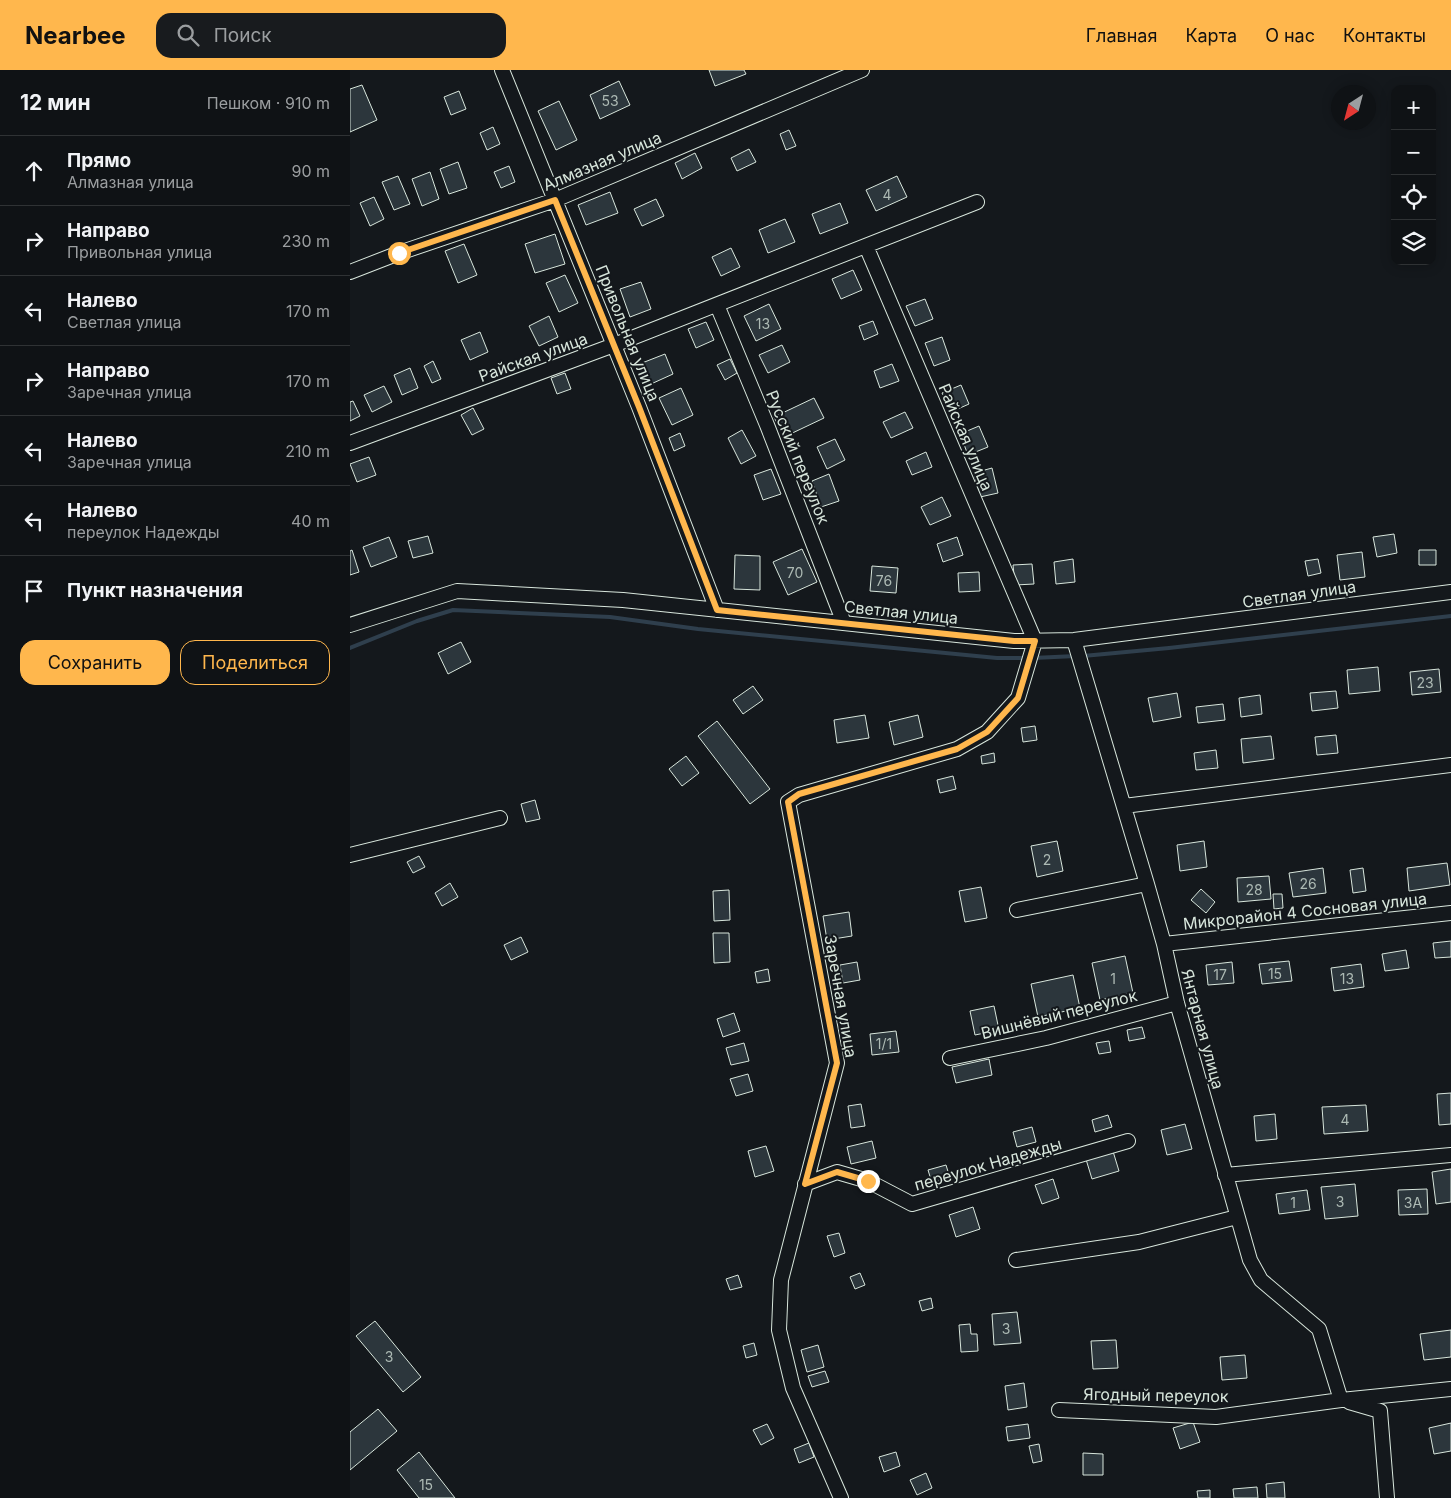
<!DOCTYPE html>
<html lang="ru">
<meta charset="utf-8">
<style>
body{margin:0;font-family:Inter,sans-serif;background:#181b1e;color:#f1f3f6}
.controls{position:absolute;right:15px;top:15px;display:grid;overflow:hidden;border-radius:10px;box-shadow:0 2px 12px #0003}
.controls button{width:45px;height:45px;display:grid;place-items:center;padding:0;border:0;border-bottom:1px solid #2f3234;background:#0f1215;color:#f1f3f6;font:25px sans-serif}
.compass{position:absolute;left:981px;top:15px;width:45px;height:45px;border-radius:50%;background:#0f1215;box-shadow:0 2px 12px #0003;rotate:216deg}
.stop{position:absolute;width:15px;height:15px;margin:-11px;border:4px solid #ffb74d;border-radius:50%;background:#fff}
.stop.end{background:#ffb74d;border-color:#fff;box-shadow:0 1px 5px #0008}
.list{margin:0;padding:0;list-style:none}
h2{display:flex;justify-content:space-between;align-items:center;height:65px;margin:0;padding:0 20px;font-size:21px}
h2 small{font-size:16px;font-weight:400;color:#9b9ea0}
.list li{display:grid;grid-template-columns:32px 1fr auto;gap:15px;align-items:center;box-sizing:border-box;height:70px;padding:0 20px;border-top:1px solid #2f3234}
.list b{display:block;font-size:19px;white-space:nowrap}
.list p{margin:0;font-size:16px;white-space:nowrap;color:#9b9ea0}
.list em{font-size:16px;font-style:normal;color:#9b9ea0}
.actions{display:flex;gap:10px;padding:15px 20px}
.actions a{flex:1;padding:11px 0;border:1px solid #ffb74d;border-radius:15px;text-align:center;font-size:18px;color:#ffb74d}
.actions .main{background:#ffb74d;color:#111}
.icon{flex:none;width:28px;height:28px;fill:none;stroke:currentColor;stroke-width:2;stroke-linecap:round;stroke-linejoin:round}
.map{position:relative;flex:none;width:1101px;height:1428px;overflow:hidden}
header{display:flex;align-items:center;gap:30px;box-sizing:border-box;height:70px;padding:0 25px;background:#ffb74d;color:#111}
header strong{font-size:24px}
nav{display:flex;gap:28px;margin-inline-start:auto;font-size:18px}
.search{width:350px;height:45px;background:#181b1e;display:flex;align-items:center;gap:12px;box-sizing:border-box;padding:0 18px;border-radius:15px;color:#9b9ea0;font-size:19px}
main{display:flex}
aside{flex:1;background:#0f1215}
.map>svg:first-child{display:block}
</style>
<header>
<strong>Nearbee</strong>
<div class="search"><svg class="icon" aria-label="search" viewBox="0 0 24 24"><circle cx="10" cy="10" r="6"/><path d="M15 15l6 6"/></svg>Поиск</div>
<nav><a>Главная</a><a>Карта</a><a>О нас</a><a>Контакты</a></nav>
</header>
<main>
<aside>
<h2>12 мин<small>Пешком · 910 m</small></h2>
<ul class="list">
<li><svg class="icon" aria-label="ahead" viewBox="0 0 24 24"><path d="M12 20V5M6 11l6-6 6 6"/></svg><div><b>Прямо</b><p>Алмазная улица</p></div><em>90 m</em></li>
<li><svg class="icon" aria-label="right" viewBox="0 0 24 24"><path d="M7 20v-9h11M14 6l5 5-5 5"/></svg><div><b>Направо</b><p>Привольная улица</p></div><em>230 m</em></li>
<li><svg class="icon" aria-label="left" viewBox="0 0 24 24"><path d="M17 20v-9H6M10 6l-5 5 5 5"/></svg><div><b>Налево</b><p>Светлая улица</p></div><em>170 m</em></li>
<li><svg class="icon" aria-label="right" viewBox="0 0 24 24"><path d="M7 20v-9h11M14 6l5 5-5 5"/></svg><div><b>Направо</b><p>Заречная улица</p></div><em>170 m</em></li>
<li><svg class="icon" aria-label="left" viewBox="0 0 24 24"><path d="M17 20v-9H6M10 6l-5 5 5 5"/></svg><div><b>Налево</b><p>Заречная улица</p></div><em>210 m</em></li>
<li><svg class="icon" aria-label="left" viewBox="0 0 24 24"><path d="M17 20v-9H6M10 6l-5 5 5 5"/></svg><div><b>Налево</b><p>переулок Надежды</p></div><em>40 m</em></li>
<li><svg class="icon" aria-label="arrive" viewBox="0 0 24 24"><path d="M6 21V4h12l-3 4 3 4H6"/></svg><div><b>Пункт назначения</b></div></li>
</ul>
<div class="actions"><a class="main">Сохранить</a><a>Поделиться</a></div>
</aside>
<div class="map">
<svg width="1101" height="1428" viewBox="0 0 1101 1428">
<rect width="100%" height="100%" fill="#14181c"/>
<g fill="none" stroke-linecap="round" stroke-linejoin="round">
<!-- stream -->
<path stroke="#2f3f4d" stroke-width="4" d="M0,578l67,-27 36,-11 157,7 88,12 299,29h29
M733,586l86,-8 282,-32
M683,588l43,-2"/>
</g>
<!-- building -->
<path fill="#2c363c" stroke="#d8e6dc" d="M359,0h35l2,4 -31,12z
M269,11l11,24 -30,14 -10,-24z
M12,15l15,35 -27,12v-43z
M109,21l7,18 -15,6 -7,-18z
M209,31l18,39 -21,10 -18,-39z
M143,57l7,17 -13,6 -7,-17z
M439,60l7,16 -10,4 -6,-16z
M399,79l7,13 -19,9 -6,-13z
M345,83l7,15 -20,11 -7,-16z
M108,92l9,26 -18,6 -9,-25z
M159,96l6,16 -14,6 -7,-16z
M80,102l9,27 -17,7 -10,-27z
M48,106l12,28 -16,6 -12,-28z
M547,106l10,21 -31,14 -10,-21z
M260,122l8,21 -32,12 -8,-20z
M24,127l10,22 -14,7 -10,-23z
M306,129l8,17 -22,10 -8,-17z
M490,133l8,20 -28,11 -8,-20z
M435,149l10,23 -27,11 -9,-23z
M205,164l10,30 -30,9 -10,-29z
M114,174l13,31 -19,8 -13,-32z
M381,178l9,19 -19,9 -9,-19z
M503,200l9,20 -21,9 -9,-20z
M215,205l13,28 -19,9 -13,-29z
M291,212l10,27 -21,8 -10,-28z
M575,229l8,20 -18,7 -9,-20z
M419,234l12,25 -25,12 -12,-25z
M199,246l9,21 -19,9 -10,-20z
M523,251l5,13 -14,6 -5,-14z
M356,252l8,18 -18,8 -8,-19z
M130,262l8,20 -18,8 -9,-20z
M592,267l8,23 -16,6 -9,-23z
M432,275l8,17 -22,11 -9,-18z
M315,284l8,20 -22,10 -9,-21z
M380,289l7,14 -12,7 -8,-15z
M83,291l8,18 -9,4 -8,-17z
M542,294l7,17 -19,7 -6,-17z
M60,298l8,20 -16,7 -8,-20z
M215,303l6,16 -14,5 -6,-16z
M611,315l8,19 -18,8 -9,-19z
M34,316l8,16 -20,10 -8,-17z
M331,318l12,27 -21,10 -13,-27z
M464,328l10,20 -40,19 -10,-20z
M3,331l7,15 -10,5v-19z
M123,338l11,21 -12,6 -11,-20z
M555,342l8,16 -22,10 -8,-16z
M629,356l9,21 -20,8 -8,-21z
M392,360l14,26 -15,8 -13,-26z
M330,363l5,13 -11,5 -5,-13z
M485,369l10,21 -18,9 -10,-22z
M576,382l6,15 -20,8 -6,-14z
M19,387l7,18 -19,7 -7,-18z
M642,398l6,25 -18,4 -6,-24z
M421,399l10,25 -18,6 -9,-25z
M479,404l10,27 -18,6 -9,-26z
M592,427l9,19 -21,9 -9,-18z
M1044,464l3,19 -20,4 -4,-20z
M78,466l5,17 -20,5 -5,-17z
M39,467l8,20 -26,10 -8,-20z
M607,467l6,18 -20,7 -6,-18z
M452,479l15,33 -29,13 -15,-33z
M2,480l7,22 -9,3v-24z
M1069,480h17v15h-17z
M1012,482l3,25 -25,3 -3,-25z
M385,485l25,1v34l-26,-1z
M723,489l2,23 -19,2 -2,-22z
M968,489l3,14 -13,3 -3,-15z
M682,494l2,20 -19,1 -2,-20z
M522,496l26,2 -2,25 -26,-2z
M629,502l1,19 -21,1 -1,-19z
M111,572l10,20 -23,12 -10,-21z
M1028,597l2,24 -31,3 -2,-24z
M1089,599l2,23 -29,3 -2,-23z
M403,616l10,14 -20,14 -10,-14z
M986,621l2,17 -26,3 -2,-18z
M827,623l4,24 -28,5 -5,-24z
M910,625l2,19 -21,3 -2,-19z
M873,634l2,16 -27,3 -2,-16z
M515,645l4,23 -32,5 -3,-23z
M568,645l5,22 -29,8 -5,-23z
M367,651l53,68 -20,15 -52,-68z
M685,656l2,14 -14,2 -2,-14z
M986,665l2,18 -21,2 -2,-18z
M921,666l3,23 -31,4 -2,-24z
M866,680l2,18 -22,2 -2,-17z
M644,683l1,9 -13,2 -1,-8z
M336,686l13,17 -17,13 -13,-17z
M603,706l3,13 -16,4 -3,-13z
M185,730l5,19 -14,3 -5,-18z
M707,771l6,30 -26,6 -6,-31z
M854,771l3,26 -27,4 -3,-26z
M69,786l6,11 -12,6 -6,-11z
M1097,793l3,22 -41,6 -2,-23z
M973,798l3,25 -33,4 -4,-24z
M1013,798l3,23 -13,2 -3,-23z
M919,806l2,23 -33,3 -1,-24z
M100,813l8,14 -16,9 -7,-13z
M631,817l6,31 -22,4 -6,-31z
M851,819l14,13 -9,11 -15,-13z
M379,820l1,30 -16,1 -1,-30z
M923,824h9l1,14 -9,1z
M499,842l3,24 -25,4 -4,-24z
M363,863h16l1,29 -16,1z
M171,867l7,15 -17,8 -7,-15z
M1101,871v16l-16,1 -2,-15z
M1056,880l3,18 -24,3 -3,-17z
M775,886l8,37 -33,7 -8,-37z
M939,891l3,20 -30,3 -3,-20z
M507,892l3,18 -17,3 -3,-18z
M882,892l2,21 -26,2 -2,-20z
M1011,894l3,23 -30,4 -3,-23z
M418,899l2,12 -13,2 -2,-11z
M723,905l7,33 -42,9 -7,-33z
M644,936l5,24 -24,5 -5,-24z
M384,943l6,18 -17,6 -6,-18z
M792,957l3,11 -16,3 -2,-11z
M546,961l3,21 -27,3 -2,-21z
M759,971l2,11 -12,2 -3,-11z
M394,973l5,18 -18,4 -5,-17z
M639,989l3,16 -36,8 -4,-16z
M398,1004l5,17 -17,5 -6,-17z
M1101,1023v31l-12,1 -2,-31z
M511,1034l4,22 -14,2 -3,-22z
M1016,1035l2,26 -44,3 -2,-27z
M925,1044l2,25 -21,2 -2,-25z
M758,1045l4,12 -17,5 -3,-12z
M835,1054l7,25 -25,6 -6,-25z
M682,1057l4,15 -19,5 -4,-15z
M522,1071l4,17 -25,6 -4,-17z
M416,1076l8,25 -19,6 -7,-26z
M762,1078l7,23 -27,8 -7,-23z
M596,1095l4,13 -18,5 -4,-13z
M1101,1099v33l-15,2 -4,-32z
M703,1109l6,19 -17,6 -7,-19z
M1005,1114l3,32 -33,3 -4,-32z
M1077,1119l1,25 -29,1 -1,-25z
M957,1120l3,20 -31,4 -3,-20z
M623,1137l7,22 -24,8 -7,-22z
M489,1163l6,20 -11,4 -7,-21z
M510,1203l5,12 -10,4 -5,-12z
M388,1205l4,12 -12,3 -4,-11z
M581,1228l2,10 -11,3 -3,-10z
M667,1242l4,31 -27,2 -2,-31z
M25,1251l46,56 -18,15 -47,-56z
M620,1254l1,10h6l1,17 -17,1 -2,-27z
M1101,1260v27l-27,3 -4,-26z
M766,1270l2,28 -25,1 -2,-28z
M404,1273l3,12 -11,3 -3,-12z
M468,1275l6,22 -17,5 -6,-22z
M895,1285l2,23 -25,2 -2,-23z
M475,1301l4,11 -17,5 -4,-11z
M674,1313l3,24 -19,3 -3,-24z
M28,1339l19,22 -47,39v-38z
M843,1352l7,20 -20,7 -7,-21z
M1101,1353v28l-17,3 -5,-26z
M417,1354l7,14 -13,7 -8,-15z
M678,1354l2,14 -22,3 -2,-14z
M459,1373l5,14 -15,6 -5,-14z
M689,1374l3,17 -9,2 -4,-17z
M69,1382l36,46h-36l-22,-28z
M546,1382l4,14 -16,6 -5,-15z
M733,1383l20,1v21h-20z
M576,1403l6,15 -15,7 -7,-15z
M934,1412l1,16h-18l-1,-14z
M907,1417l1,11h-24l-1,-9z
M860,1420v8h-12l-1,-7z"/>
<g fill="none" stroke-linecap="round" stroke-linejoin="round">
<defs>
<path id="minor" d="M152,0l137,337 78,203
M0,202l49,-19 156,-53 307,-130
M367,235l50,120 77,198
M0,373l264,-98 363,-143
M0,555l107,-34 166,9 391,41 60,-1 377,-48
M724,570l73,244 17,60 13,59 73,257 11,20 58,49 22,71
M774,736l327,-41
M0,785l150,-37
M667,840l130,-26
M814,874l287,-31
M600,988l96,-20 131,-35
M875,1105l226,-20
M455,1114l32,-12 31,9 44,23 216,-63
M666,1190l123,-18 98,-25
M999,1332l31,9 7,87
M709,1340l157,7 125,-17 110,-11
M491,1428l-48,-110 -14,-58 2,-50 56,-217 -49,-261 11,-7 158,-46 30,-17 31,-34 17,-57 -169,-395"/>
</defs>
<!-- minor casing -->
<use href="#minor" stroke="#d8e6dc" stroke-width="16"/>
<!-- minor -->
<use href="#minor" stroke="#14181c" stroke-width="14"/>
</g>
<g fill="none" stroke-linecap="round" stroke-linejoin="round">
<!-- route -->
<path stroke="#ffb74d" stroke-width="6" d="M49,183l156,-53 84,207 78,203 297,31h21l-17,57 -31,34 -30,17 -158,45 -11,8 49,261 -32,121 32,-12 31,9"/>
</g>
<g text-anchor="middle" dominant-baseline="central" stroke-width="4" stroke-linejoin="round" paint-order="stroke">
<!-- number labels -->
<g font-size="14" fill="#adbab4">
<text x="260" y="30">53</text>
<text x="537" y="124">4</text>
<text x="413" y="253">13</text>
<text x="445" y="502">70</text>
<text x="534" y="510">76</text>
<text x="1075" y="612">23</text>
<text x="697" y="789">2</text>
<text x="958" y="813">26</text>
<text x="904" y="819">28</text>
<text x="925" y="903">15</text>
<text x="870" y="904">17</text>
<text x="763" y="908">1</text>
<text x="997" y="908">13</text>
<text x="534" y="973">1/1</text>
<text x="995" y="1049">4</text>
<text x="990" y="1131">3</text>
<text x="943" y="1132">1</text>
<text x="1063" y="1132">3А</text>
<text x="656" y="1258">3</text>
<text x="39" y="1286">3</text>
<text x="76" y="1414">15</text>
</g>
<!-- street labels -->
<g font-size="16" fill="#d8e6dc" stroke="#14181c">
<text transform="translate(252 91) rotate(-23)">Алмазная улица</text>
<text transform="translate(278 263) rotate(68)">Привольная улица</text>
<text transform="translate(183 287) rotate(-20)">Райская улица</text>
<text transform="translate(616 367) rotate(67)">Райская улица</text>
<text transform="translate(448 387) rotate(68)">Русский переулок</text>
<text transform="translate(949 524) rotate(-8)">Светлая улица</text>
<text transform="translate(551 542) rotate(6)">Светлая улица</text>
<text transform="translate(955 841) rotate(-6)">Микрорайон 4 Сосновая улица</text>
<text transform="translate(491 926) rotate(80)">Заречная улица</text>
<text transform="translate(709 944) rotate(-14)">Вишнёвый переулок</text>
<text transform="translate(853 959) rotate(75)">Янтарная улица</text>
<text transform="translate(638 1094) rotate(-16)">переулок Надежды</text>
<text transform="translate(806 1325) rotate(1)">Ягодный переулок</text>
</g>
</g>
</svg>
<div class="controls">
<button>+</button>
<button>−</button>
<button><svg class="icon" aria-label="locate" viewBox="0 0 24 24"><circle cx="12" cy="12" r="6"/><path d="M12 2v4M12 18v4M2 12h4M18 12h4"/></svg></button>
<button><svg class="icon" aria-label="layers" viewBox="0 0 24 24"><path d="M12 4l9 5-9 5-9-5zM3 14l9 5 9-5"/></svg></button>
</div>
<svg class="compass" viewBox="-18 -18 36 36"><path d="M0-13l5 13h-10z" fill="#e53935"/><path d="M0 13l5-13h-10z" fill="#9b9ea0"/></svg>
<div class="stop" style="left:49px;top:183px"></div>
<div class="stop end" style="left:518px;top:1111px"></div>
</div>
</main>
